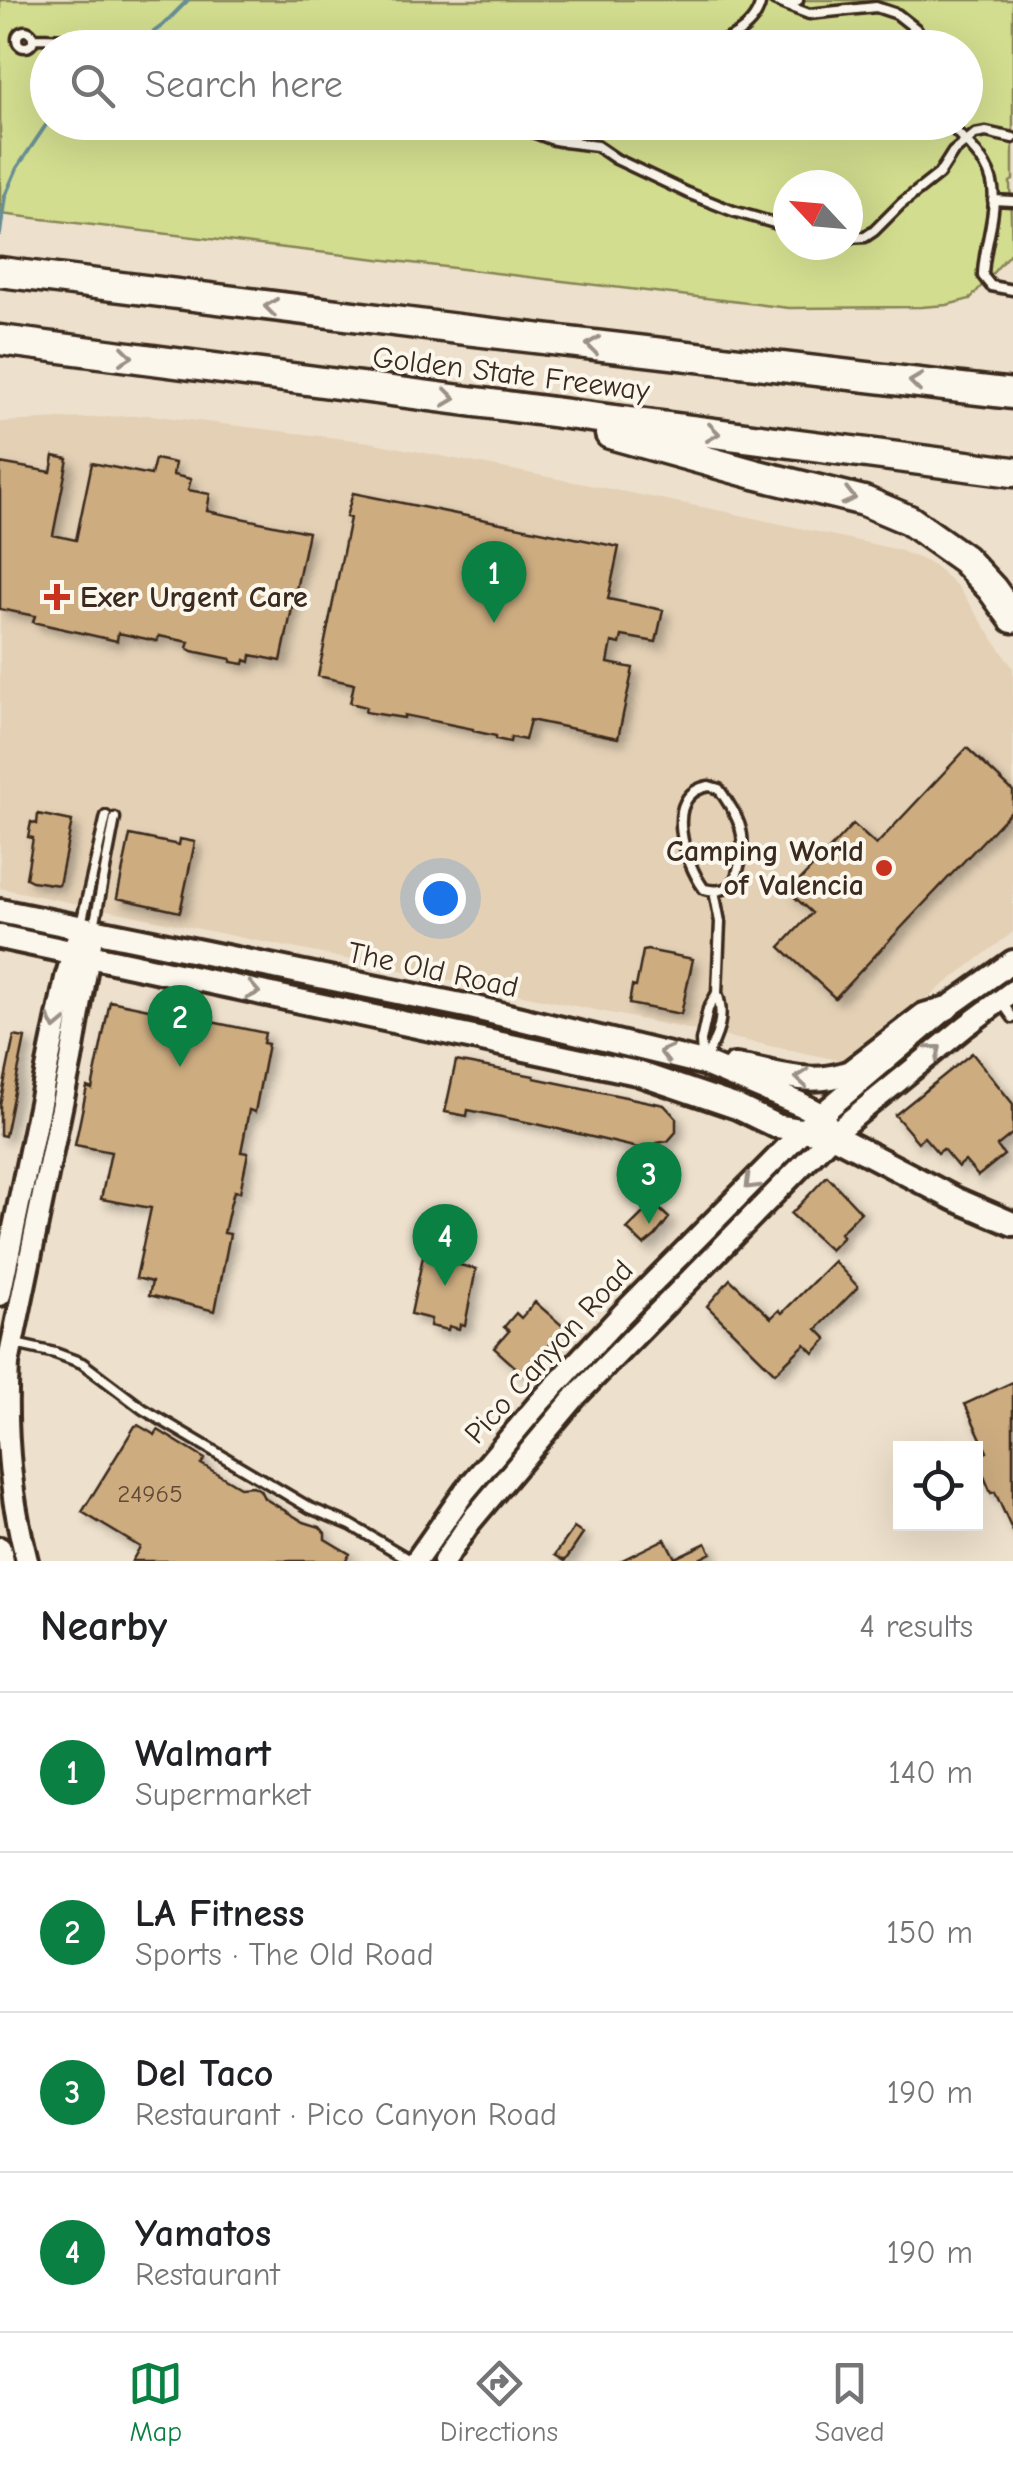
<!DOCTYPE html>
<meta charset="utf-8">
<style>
body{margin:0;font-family:"Comic Neue",sans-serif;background:#f2f2f2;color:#202124}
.controls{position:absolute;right:30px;bottom:30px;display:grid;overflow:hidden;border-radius:0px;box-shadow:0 10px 40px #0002}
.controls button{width:90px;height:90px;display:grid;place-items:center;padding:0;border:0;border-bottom:2px solid #e0e0e0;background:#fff;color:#202124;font:50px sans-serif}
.compass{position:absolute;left:773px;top:170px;width:90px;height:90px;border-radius:50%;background:#fff;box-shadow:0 10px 40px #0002;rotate:296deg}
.you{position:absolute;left:440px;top:898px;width:35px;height:35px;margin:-25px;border:8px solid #fff;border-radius:50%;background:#1a73e8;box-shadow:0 0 0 15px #1a73e833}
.badge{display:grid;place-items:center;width:65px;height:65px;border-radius:50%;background:#0b8043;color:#fff;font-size:32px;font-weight:700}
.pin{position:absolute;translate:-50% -82px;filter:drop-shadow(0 2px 5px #0008)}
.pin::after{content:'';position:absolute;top:52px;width:35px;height:30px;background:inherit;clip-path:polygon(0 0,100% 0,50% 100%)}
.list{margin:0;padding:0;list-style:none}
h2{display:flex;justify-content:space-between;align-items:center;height:130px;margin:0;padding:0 40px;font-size:42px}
h2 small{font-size:32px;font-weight:400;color:#757577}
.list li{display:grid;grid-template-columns:65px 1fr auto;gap:30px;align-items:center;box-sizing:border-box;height:160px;padding:0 40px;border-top:2px solid #e0e0e0}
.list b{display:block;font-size:38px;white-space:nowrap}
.list p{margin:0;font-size:32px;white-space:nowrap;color:#757577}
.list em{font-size:32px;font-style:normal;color:#757577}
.icon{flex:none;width:55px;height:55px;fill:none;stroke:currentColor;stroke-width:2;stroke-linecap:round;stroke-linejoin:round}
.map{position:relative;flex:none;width:1013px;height:1561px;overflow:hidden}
.search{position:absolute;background:#fff;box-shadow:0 10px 40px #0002;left:30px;right:30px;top:30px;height:110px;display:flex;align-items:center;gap:25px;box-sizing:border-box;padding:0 35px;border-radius:55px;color:#757577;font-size:38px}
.sheet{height:770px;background:#fff}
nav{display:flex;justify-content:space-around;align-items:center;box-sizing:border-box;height:140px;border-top:2px solid #e0e0e0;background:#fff;font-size:28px;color:#757577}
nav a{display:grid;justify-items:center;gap:5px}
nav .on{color:#0b8043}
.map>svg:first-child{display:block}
</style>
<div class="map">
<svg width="1013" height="1561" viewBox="0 0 1013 1561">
<defs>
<filter id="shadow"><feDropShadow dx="6" dy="6" stdDeviation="5" flood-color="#0004"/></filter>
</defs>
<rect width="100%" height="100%" fill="#ede0cc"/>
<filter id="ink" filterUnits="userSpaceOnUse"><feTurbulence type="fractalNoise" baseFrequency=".01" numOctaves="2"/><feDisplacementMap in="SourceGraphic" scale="20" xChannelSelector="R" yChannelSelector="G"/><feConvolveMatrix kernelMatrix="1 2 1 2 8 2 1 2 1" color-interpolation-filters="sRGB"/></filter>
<g filter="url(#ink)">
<!-- built -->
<path fill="#e3d0b5" d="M149,415l220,27 353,69 177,39 35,15 24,22 55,81v264l-169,129 -844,-173v-466z"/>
<!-- green -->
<path fill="#d2dd8f" stroke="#868456" stroke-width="2.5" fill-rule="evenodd" d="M0,0h1013v180l-3,2 2,69 -42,48 -23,6 -26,2 -132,1 -789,-94zM48,48h918v74h-918zM788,185h60v60h-60z"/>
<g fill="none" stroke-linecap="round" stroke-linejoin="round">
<!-- stream -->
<path stroke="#678e95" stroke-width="4" d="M132,48l31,-23 25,-25
M0,234l5,-38 12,-28 31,-46"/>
</g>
<!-- building -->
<path fill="#cdac80" stroke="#3b2a1e" stroke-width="2.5" filter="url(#shadow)" d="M54,456l14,3 -15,76 23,5 16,-77 59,12 4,-16 20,4 -2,12 18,4 -3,11 22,4 -3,17 101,21 -27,129 -30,-6 -1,7 -5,-2 -1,4 -13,-2v-3l-39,-8 -5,-3 2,-6 -30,-6 -2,5 -39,-8 -1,8 -84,-19 2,-6 -35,-7v-146l51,9z
M353,493l266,54 -11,52 55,11 -7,32 -34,-6 -2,8 -8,-2 -4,21 25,5 -15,70 -88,-18 -5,20 -14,-3 -1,5 -14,-3v-3l-23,-5v-2l-69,-14v3l-39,-6 1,-5 -16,-4 4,-19 -36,-8 32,-158 -4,-1z
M967,748l46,43v18l-178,189 -55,-51 32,-34 -23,-21 64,-68 23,21z
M38,814l34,7 -13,64 -27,-4 -6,-3 7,-40 -5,-1 3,-15 6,2z
M130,835l49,10 1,-6 15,3 -15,70 -63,-14z
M647,950l46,9 -12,55 -52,-10 3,-18 4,1 7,-36z
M110,1001l155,32 -2,10 5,1 -13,68 -6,-2 -5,27 -3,15 7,1 -8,39 -6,-1 -4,15 -6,27 6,1 -15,77 -66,-16 3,-13 -16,-4 15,-70 -50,-9 10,-47 -36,-7 12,-58 5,2z
M14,1036l11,2 -20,98 -5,-1v-31z
M972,1053l41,51v29l-16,13 7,9 -26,21 -13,-15 -7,6 -15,-18 -5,4 -14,-16 -6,5 -23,-27z
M456,1061l78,15v2l130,27 12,13v14l-8,9 -11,2 -2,9 -114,-27 -73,-15 -1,6 -22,-4z
M827,1176l34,36 -21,21 3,4 -13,13 -39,-36z
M653,1203l16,15 -14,18 -11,9 -17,-16z
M423,1256l53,13 -11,56 -5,-1 -1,5 -10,-3 -1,4 -18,-4 1,-7 -20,-5z
M834,1261l24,26 -41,42 10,10 -13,14 -9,-9 -30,29 -68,-67 23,-27 41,39 8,-8 3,3z
M535,1302l30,26 -42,46 -29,-26 15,-17 -5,-4 12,-14 5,5z
M1013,1382v150l-18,-40 -4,1 -11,-26 -4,2v-12l11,-5 -22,-48z
M138,1425l17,10 3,-5 47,29 -4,5 39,23 13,-1 7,4 4,8 40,24 16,5 5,6v6l25,15 -5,7h-213l8,-14 -58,-35 53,-86z
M574,1528l9,6 -18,27 -10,-6z
M665,1539l10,19 31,-15 5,10 -16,8h-75z"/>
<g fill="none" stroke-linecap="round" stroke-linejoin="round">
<defs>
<path id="lane" d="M774,0l14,6 10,-6
M788,6l21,8 67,-7 21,7 19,15 11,19
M17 39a8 8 0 1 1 16 0a8 8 0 1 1-16 0Z
M33,38l50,1 19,9
M622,48l6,-6 7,-2c22,2 44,7 66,6 25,-1 56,-19 60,-46
M485,122c13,9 25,5 40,8 29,7 41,25 63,-8
M948,122c12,15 27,27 37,43 21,34 -2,76 -2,111l8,10 22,4
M564,142l33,4 19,13 72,34 45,18 55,16
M993,200l20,1
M848,238l17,-1 9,-6 27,-27 38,-30 14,-22 22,-18 11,-2 27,6
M709,786l10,3c27,39 29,50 15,95 -11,7 -18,8 -30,5 -19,-26 -43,-95 5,-103z
M81,924l25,-108
M94,927l21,-109
M1003,1004l10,14
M702,1058l-1,-17 7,-32 9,-16 3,-71 -6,-31
M705,1059c12,-21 21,-42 12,-66
M15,1344l40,9 27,10 61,46 167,99 41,17 61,36"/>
<path id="secondary" d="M0,1295l66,-317 11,-38
M0,1548l3,13
M27,1561c-17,-65 -23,-130 -19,-197l63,-304 22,-129
M416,1561l49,-70 74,-88 83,-89 163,-165 18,-19 144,-122 66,-47
M444,1561l27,-40 105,-125 256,-261 134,-109 47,-35"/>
<path id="primary" d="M0,911l471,96 232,56 97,41 21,11 11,20
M0,937l637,136 100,34 39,19 56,9 123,64 58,25
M734,1066c42,5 73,22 116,6l74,-57 23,-7"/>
<path id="highway" d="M0,272l466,58 547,64
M0,340l1013,132
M610,434l144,40 110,27 45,19 55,39 28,30 21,29"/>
</defs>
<!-- lane casing -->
<use href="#lane" stroke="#3b2a1e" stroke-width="15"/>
<!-- secondary casing -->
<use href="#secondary" stroke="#3b2a1e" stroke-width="28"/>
<!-- primary casing -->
<use href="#primary" stroke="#3b2a1e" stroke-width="30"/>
<!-- highway casing -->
<use href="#highway" stroke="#3b2a1e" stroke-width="35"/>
<!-- lane -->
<use href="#lane" stroke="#fbf7ec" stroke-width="8"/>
<!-- secondary -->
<use href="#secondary" stroke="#fbf7ec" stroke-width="20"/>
<!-- primary -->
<use href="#primary" stroke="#fbf7ec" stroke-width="22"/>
<!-- highway -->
<use href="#highway" stroke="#fbf7ec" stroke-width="28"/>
</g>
<!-- one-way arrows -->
<defs><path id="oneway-chevron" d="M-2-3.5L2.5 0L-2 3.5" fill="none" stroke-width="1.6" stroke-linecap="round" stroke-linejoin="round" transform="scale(2.5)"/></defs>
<g stroke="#9b9085">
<use href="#oneway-chevron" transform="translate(271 307) rotate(-173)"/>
<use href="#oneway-chevron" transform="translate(593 345) rotate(-173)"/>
<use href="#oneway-chevron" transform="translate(126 356) rotate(7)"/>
<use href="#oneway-chevron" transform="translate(916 382) rotate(-173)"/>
<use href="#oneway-chevron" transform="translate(449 398) rotate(7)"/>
<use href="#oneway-chevron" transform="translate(713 433) rotate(7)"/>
<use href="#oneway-chevron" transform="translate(849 497) rotate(14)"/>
<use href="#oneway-chevron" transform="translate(253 991) rotate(11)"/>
<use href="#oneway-chevron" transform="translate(56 1023) rotate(102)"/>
<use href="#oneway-chevron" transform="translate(935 1051) rotate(-39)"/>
<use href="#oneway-chevron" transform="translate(666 1053) rotate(-166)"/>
<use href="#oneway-chevron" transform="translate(802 1078) rotate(-175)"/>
<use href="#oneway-chevron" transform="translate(751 1183) rotate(135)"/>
</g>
</g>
<!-- markers -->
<g fill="#c8321e" stroke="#fbf7ec" stroke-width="4">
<path d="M52 582h10v10h10v10h-10v10h-10v-10h-10v-10h10z"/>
<circle cx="884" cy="868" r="10"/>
</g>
<g text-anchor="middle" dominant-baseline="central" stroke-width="8" stroke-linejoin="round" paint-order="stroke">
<!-- number labels -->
<g font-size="25" fill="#604a36">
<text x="150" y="1493">24965</text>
</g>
<!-- street labels -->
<g font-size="30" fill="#3b2a1e" stroke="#fbf7ec">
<text transform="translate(511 374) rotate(7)">Golden State Freeway</text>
<text transform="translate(433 970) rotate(12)">The Old Road</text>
<text transform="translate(549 1352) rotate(-48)">Pico Canyon Road</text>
</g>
<!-- poi labels -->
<g font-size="30" font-weight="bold" fill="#3b2a1e" stroke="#fbf7ec" text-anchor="start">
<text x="80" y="597">Exer Urgent Care</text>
<text x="864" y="851" text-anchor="end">Camping World<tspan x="864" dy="34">of Valencia</tspan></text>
</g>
</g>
</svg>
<div class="controls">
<button><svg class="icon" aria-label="locate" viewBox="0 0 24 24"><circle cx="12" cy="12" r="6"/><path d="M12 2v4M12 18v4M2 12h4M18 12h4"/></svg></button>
</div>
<svg class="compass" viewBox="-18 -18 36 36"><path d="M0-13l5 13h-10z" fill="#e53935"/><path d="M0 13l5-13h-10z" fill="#757577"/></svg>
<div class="you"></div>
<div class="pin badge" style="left:494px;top:623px">1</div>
<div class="pin badge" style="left:180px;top:1067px">2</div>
<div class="pin badge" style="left:649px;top:1224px">3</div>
<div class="pin badge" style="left:445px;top:1286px">4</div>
<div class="search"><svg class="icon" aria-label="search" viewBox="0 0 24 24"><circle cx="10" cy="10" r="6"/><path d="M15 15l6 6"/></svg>Search here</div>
</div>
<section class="sheet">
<h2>Nearby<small>4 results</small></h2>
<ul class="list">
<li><span class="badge">1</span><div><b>Walmart</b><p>Supermarket</p></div><em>140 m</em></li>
<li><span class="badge">2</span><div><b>LA Fitness</b><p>Sports · The Old Road</p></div><em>150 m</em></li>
<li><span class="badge">3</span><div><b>Del Taco</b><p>Restaurant · Pico Canyon Road</p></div><em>190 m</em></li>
<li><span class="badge">4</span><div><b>Yamatos</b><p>Restaurant</p></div><em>190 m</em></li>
</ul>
</section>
<nav>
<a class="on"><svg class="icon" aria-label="map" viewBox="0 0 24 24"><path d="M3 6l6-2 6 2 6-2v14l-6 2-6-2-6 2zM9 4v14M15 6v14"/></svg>Map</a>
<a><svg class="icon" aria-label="directions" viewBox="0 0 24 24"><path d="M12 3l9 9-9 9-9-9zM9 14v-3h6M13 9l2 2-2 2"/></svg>Directions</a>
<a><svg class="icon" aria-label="saved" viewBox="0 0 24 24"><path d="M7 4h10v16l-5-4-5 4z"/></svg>Saved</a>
</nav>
